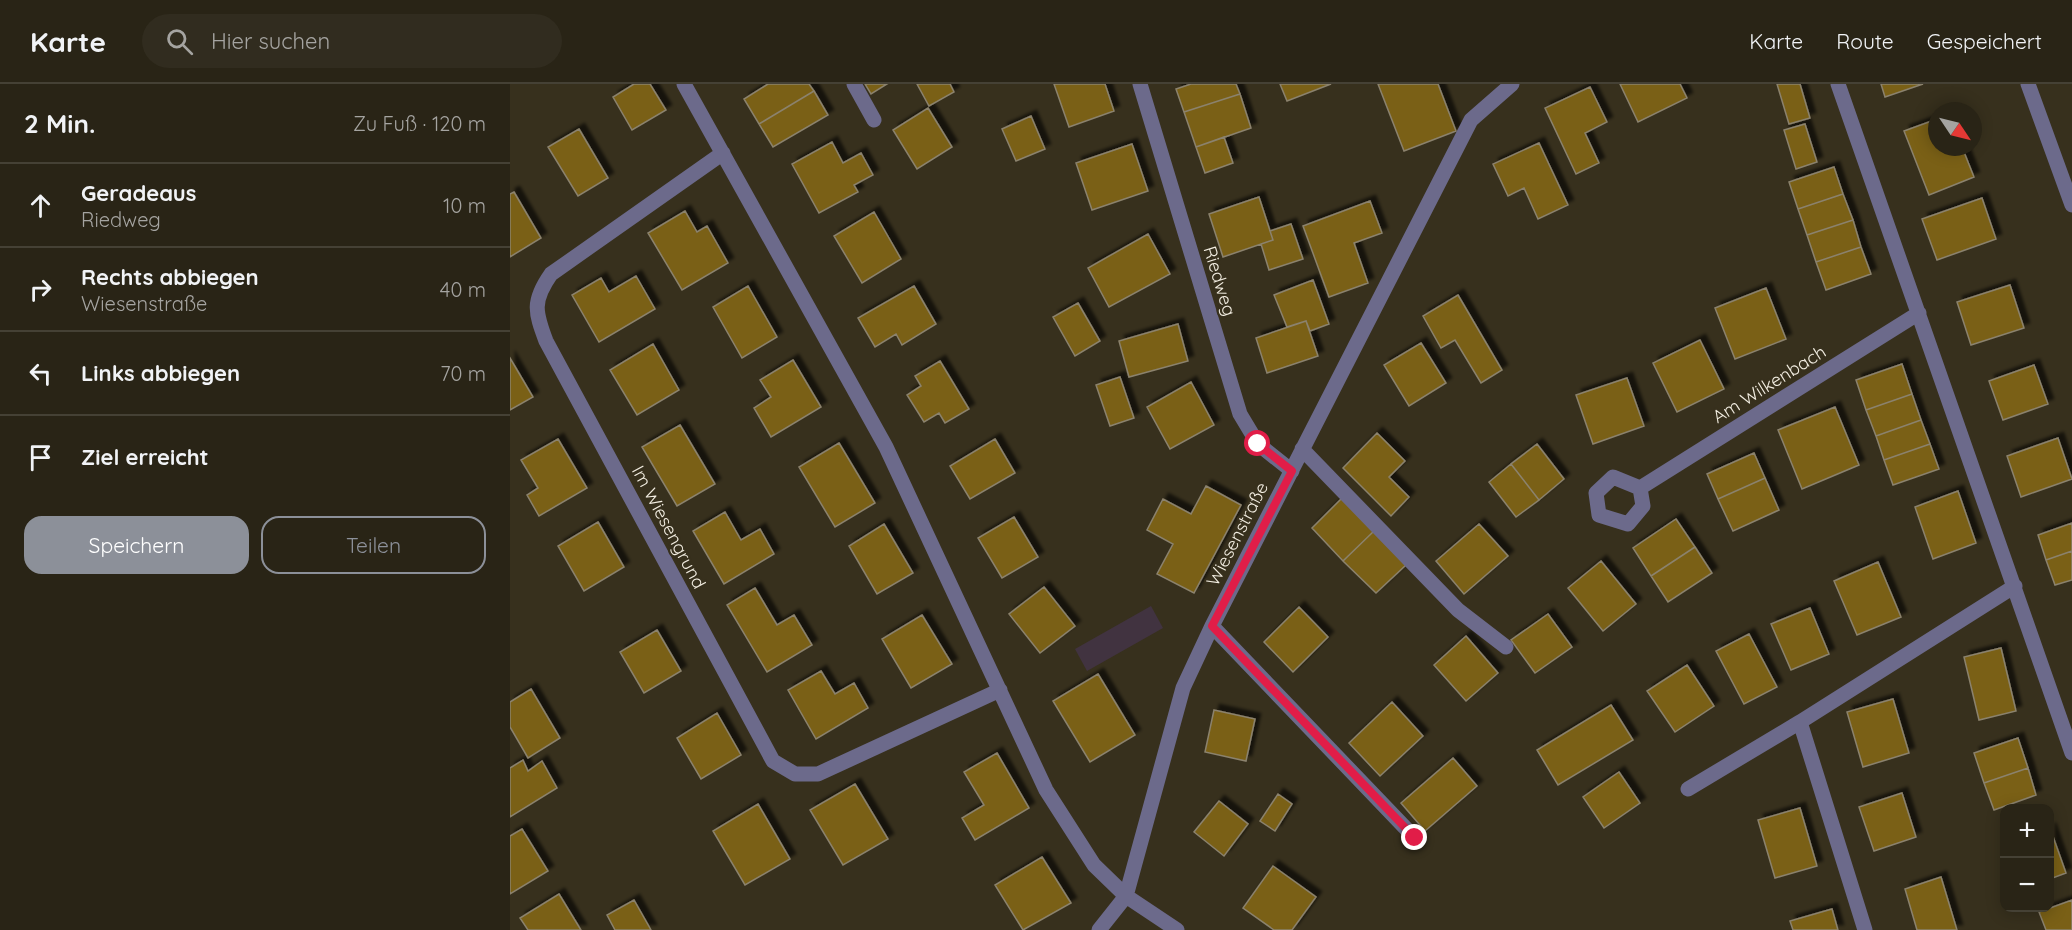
<!DOCTYPE html>
<html lang="de">
<meta charset="utf-8">
<style>
body{margin:0;font-family:Quicksand,sans-serif;background:#312c1f;color:#f1f3f6}
.controls{position:absolute;right:18px;bottom:18px;display:grid;overflow:hidden;border-radius:12px;box-shadow:0 3px 15px #0003}
.controls button{width:54px;height:54px;display:grid;place-items:center;padding:0;border:0;border-bottom:2px solid #454135;background:#292416;color:#f1f3f6;font:30px sans-serif}
.compass{position:absolute;left:1418px;top:18px;width:54px;height:54px;border-radius:50%;background:#292416;box-shadow:0 3px 15px #0003;rotate:125deg}
.stop{position:absolute;width:18px;height:18px;margin:-14px;border:4px solid #e11d48;border-radius:50%;background:#fff}
.stop.end{background:#e11d48;border-color:#fff;box-shadow:0 2px 6px #0008}
.list{margin:0;padding:0;list-style:none}
h2{display:flex;justify-content:space-between;align-items:center;height:78px;margin:0;padding:0 24px;font-size:26px}
h2 small{font-size:20px;font-weight:400;color:#a5a4a1}
.list li{display:grid;grid-template-columns:39px 1fr auto;gap:18px;align-items:center;box-sizing:border-box;height:84px;padding:0 24px;border-top:2px solid #454135}
.list b{display:block;font-size:22px;white-space:nowrap}
.list p{margin:0;font-size:20px;white-space:nowrap;color:#a5a4a1}
.list em{font-size:20px;font-style:normal;color:#a5a4a1}
.actions{display:flex;gap:12px;padding:18px 24px}
.actions a{flex:1;padding:14px 0;border:2px solid #8c9099;border-radius:18px;text-align:center;font-size:21px;color:#8c9099}
.actions .main{background:#8c9099;color:#fff}
.icon{flex:none;width:33px;height:33px;fill:none;stroke:currentColor;stroke-width:2;stroke-linecap:round;stroke-linejoin:round}
.map{position:relative;flex:none;width:1562px;height:846px;overflow:hidden}
header{display:flex;align-items:center;gap:36px;box-sizing:border-box;height:84px;padding:0 30px;background:#292416;border-bottom:2px solid #454135}
header strong{font-size:28px}
nav{display:flex;gap:33px;margin-inline-start:auto;font-size:21px}
.search{width:420px;height:54px;background:#312c1f;display:flex;align-items:center;gap:15px;box-sizing:border-box;padding:0 21px;border-radius:33px;color:#a5a4a1;font-size:22px}
main{display:flex}
aside{flex:1;background:#292416}
.map>svg:first-child{display:block}
</style>
<header>
<strong>Karte</strong>
<div class="search"><svg class="icon" aria-label="search" viewBox="0 0 24 24"><circle cx="10" cy="10" r="6"/><path d="M15 15l6 6"/></svg>Hier suchen</div>
<nav><a>Karte</a><a>Route</a><a>Gespeichert</a></nav>
</header>
<main>
<aside>
<h2>2 Min.<small>Zu Fuß · 120 m</small></h2>
<ul class="list">
<li><svg class="icon" aria-label="ahead" viewBox="0 0 24 24"><path d="M12 20V5M6 11l6-6 6 6"/></svg><div><b>Geradeaus</b><p>Riedweg</p></div><em>10 m</em></li>
<li><svg class="icon" aria-label="right" viewBox="0 0 24 24"><path d="M7 20v-9h11M14 6l5 5-5 5"/></svg><div><b>Rechts abbiegen</b><p>Wiesenstraße</p></div><em>40 m</em></li>
<li><svg class="icon" aria-label="left" viewBox="0 0 24 24"><path d="M17 20v-9H6M10 6l-5 5 5 5"/></svg><div><b>Links abbiegen</b></div><em>70 m</em></li>
<li><svg class="icon" aria-label="arrive" viewBox="0 0 24 24"><path d="M6 21V4h12l-3 4 3 4H6"/></svg><div><b>Ziel erreicht</b></div></li>
</ul>
<div class="actions"><a class="main">Speichern</a><a>Teilen</a></div>
</aside>
<div class="map">
<svg width="1562" height="846" viewBox="0 0 1562 846">
<defs>
<filter id="shadow"><feDropShadow dx="5.5" dy="-5.5" stdDeviation="1.5" flood-color="#0009"/></filter>
</defs>
<rect width="100%" height="100%" fill="#37301d"/>
<!-- industrial -->
<path fill="#413340" d="M641,522l12,22 -76,43 -12,-22z"/>
<!-- building -->
<path fill="#7a6017" stroke="#8b826d" stroke-width="1.5" filter="url(#shadow)" d="M124,0h16l16,26 -34,20 -19,-33z
M258,0h41l5,7 -55,33 -15,-25z
M355,0h22l-16,10z
M407,0h33l4,8 -25,14z
M544,0h51l9,27 -45,16z
M681,0h45l4,10 -56,18 -8,-23z
M770,0h51l-44,17z
M868,0h60l18,47 -52,20z
M1110,0h60l7,14 -49,24z
M1267,0h23l10,34 -21,6z
M1371,0h42l-38,13z
M1080,3l17,35 -22,11 14,30 -23,11 -31,-66z
M304,7l14,24 -55,32 -14,-23z
M730,10l11,34 -55,19 -12,-35z
M418,24l24,39 -35,22 -24,-39z
M521,32l14,33 -29,12 -14,-32z
M1427,35v28h25l12,30 -45,18 -25,-64z
M1295,40l12,38 -21,7 -12,-39z
M69,45l29,49 -30,18 -30,-49z
M714,53l9,26 -28,10 -9,-26z
M322,58l11,21 18,-10 12,22 -19,10 4,7 -39,21 -27,-49z
M1029,59l29,62 -30,14 -14,-31 -16,8 -15,-32z
M622,60l16,47 -56,19 -16,-47z
M1324,83l9,27 -45,15 -9,-27z
M4,108l27,46 -31,19v-63z
M1333,110l10,26 -46,15 -9,-26z
M749,113l14,43 -50,17 -14,-43z
M1472,114l14,41 -59,21 -15,-41z
M860,117l12,32 -28,10 14,40 -39,14 -26,-71z
M175,127l12,21 10,-6 21,37 -46,27 -34,-57z
M364,128l27,47 -39,24 -28,-47z
M1343,136l8,27 -45,15 -9,-27z
M781,140l12,35 -34,11 -8,-26 12,-4 -3,-9z
M638,150l22,40 -61,33 -21,-39z
M1351,163l10,27 -45,16 -10,-28z
M126,192l19,33 -56,33 -27,-47 29,-17 8,14z
M803,196l16,44 -19,7 -4,-10 -19,6 -13,-32z
M1500,201l14,43 -53,17 -14,-43z
M238,202l29,51 -35,21 -29,-51z
M404,202l22,38 -34,21 -6,-11 -21,13 -17,-29z
M1256,204l20,51 -51,20 -20,-51z
M948,211l44,75 -21,13 -26,-43 -14,8 -18,-32z
M568,219l22,38 -25,15 -22,-39z
M796,237l12,35 -51,17 -11,-35z
M668,240l10,37 -59,16 -10,-36z
M1190,256l24,49 -47,23 -24,-49z
M911,259l25,40 -37,23 -25,-41z
M143,260l26,46 -42,25 -27,-45z
M0,274l23,39 -23,13z
M283,276l28,47 -50,30 -17,-29 17,-11 -11,-17z
M430,277l29,48 -24,14 -6,-10 -15,9 -17,-27 14,-9 -6,-10z
M1392,280l10,30 -46,16 -10,-30z
M1524,281l14,39 -45,16 -14,-39z
M610,293l14,41 -24,8 -14,-41z
M1117,294l17,48 -51,18 -17,-49z
M681,298l23,43 -44,24 -23,-42z
M1402,310l9,26 -45,16 -10,-26z
M1325,323l24,58 -57,24 -24,-59z
M1411,336l9,24 -46,16 -8,-24z
M170,341l35,59 -38,22 -35,-59z
M867,349l28,28 -16,16 20,20 -18,19 -48,-48z
M1548,354l14,41 -51,18 -14,-41z
M48,355l29,49 -48,28 -12,-21 11,-7 -17,-28z
M485,355l20,34 -45,26 -20,-33z
M329,359l36,60 -40,24 -36,-60z
M1027,360l27,35 -25,21 -28,-36z
M1420,360l9,25 -46,16 -9,-25z
M1244,369l11,25 -47,21 -11,-25z
M1001,380l28,36 -23,17 -27,-35z
M1255,394l14,32 -46,21 -15,-32z
M696,402l35,19 -47,88 -37,-19 16,-30 -26,-14 16,-31 28,15z
M1448,407l18,52 -43,16 -18,-52z
M832,414l32,33 -31,30 -31,-33z
M215,428l16,28 19,-11 14,25 -50,30 -31,-53z
M504,433l24,40 -36,21 -24,-40z
M1166,435l19,28 -44,29 -18,-28z
M88,438l26,45 -40,24 -26,-45z
M1562,439v28l-26,9 -8,-25z
M374,440l29,49 -36,21 -28,-48z
M969,440l29,32 -44,38 -28,-33z
M864,447l32,34 -30,28 -33,-32z
M1185,463l17,26 -44,29 -17,-26z
M1562,467v29l-17,5 -9,-25z
M1091,477l35,43 -33,27 -35,-43z
M1368,478l23,55 -44,18 -23,-54z
M534,503l31,39 -35,27 -31,-39z
M245,504l22,37 17,-10 18,30 -45,27 -40,-67z
M789,523l29,30 -35,35 -29,-30z
M1300,524l19,46 -38,16 -20,-46z
M1038,530l24,33 -37,26 -24,-33z
M412,531l30,49 -41,24 -29,-49z
M147,546l24,41 -37,22 -24,-41z
M1239,550l28,53 -33,17 -28,-53z
M956,552l32,37 -32,28 -32,-36z
M1491,564l15,63 -37,9 -15,-63z
M1177,581l27,41 -39,26 -28,-41z
M311,587l14,23 19,-11 14,25 -52,31 -28,-49z
M588,590l37,61 -45,27 -37,-61z
M21,605l29,49 -32,20 -18,-31v-25z
M1383,615l16,54 -46,14 -16,-55z
M882,618l31,34 -43,40 -31,-33z
M1101,621l22,35 -75,45 -21,-35z
M704,626l41,9 -9,42 -41,-9z
M207,629l24,42 -40,24 -24,-41z
M1508,654l10,30 -44,15 -10,-30z
M487,669l32,55 -54,32 -13,-22 22,-13 -20,-33z
M943,674l24,28 -52,45 -24,-28z
M13,676l5,11 14,-10 15,27 -47,29v-49z
M1518,684l8,27 -42,15 -10,-27z
M1109,688l21,31 -36,25 -21,-31z
M345,700l33,55 -45,26 -33,-55z
M1392,709l14,44 -42,14 -15,-44z
M768,710l14,10 -17,27 -15,-10z
M709,717l29,23 -24,32 -30,-24z
M248,720l32,55 -45,26 -32,-54z
M1290,724l17,58 -42,12 -17,-58z
M1540,744l16,45 -16,6z
M12,745l26,42 -38,23v-58z
M532,773l29,46 -48,27 -28,-45z
M763,782l43,31 -24,33h-18l-31,-22z
M1431,793l16,53h-40l-12,-41z
M49,810l22,36h-53l-8,-12z
M124,816l17,30h-36l-8,-15z
M1562,816v30h-26l-7,-18z
M1322,825l6,21h-45l-3,-9z"/>
<g fill="none" stroke-linecap="round" stroke-linejoin="round">
<!-- minor -->
<path stroke="#6c6a8b" stroke-width="15" d="M174,0l202,363 160,343 48,75 32,31 51,34
M344,0l20,36
M630,0l100,330 18,30 34,27
M1328,0l234,669
M1518,0l44,121
M213,69l-172,121c-19,27 -16,38 -5,67l227,420 22,13h23l182,-84
M792,365l156,161 48,37
M1130,404l3,18 -15,18 -29,-9 -3,-22 17,-16 27,11 279,-175
M702,542l203,212
M1178,705l112,-67
M589,846l27,-34 57,-208 29,-62 259,-506 41,-36
M1355,846l-65,-208 215,-136"/>
</g>
<g fill="none" stroke-linecap="round" stroke-linejoin="round">
<!-- route -->
<path stroke="#e11d48" stroke-width="8" d="M748,360l34,27 -80,155 203,212"/>
</g>
<g text-anchor="middle" dominant-baseline="central" stroke-width="4.5" stroke-linejoin="round" paint-order="stroke">
<!-- street labels -->
<g font-size="18" fill="#f3eee2" stroke="#37301d">
<text transform="translate(710 197) rotate(73)">Riedweg</text>
<text transform="translate(1259 300) rotate(-32)">Am Wilkenbach</text>
<text transform="translate(159 443) rotate(62)">Im Wiesengrund</text>
<text transform="translate(727 450) rotate(-63)">Wiesenstraße</text>
</g>
</g>
</svg>
<div class="controls">
<button>+</button>
<button>−</button>
</div>
<svg class="compass" viewBox="-18 -18 36 36"><path d="M0-13l5 13h-10z" fill="#e53935"/><path d="M0 13l5-13h-10z" fill="#a5a4a1"/></svg>
<div class="stop" style="left:748px;top:360px"></div>
<div class="stop end" style="left:905px;top:754px"></div>
</div>
</main>
